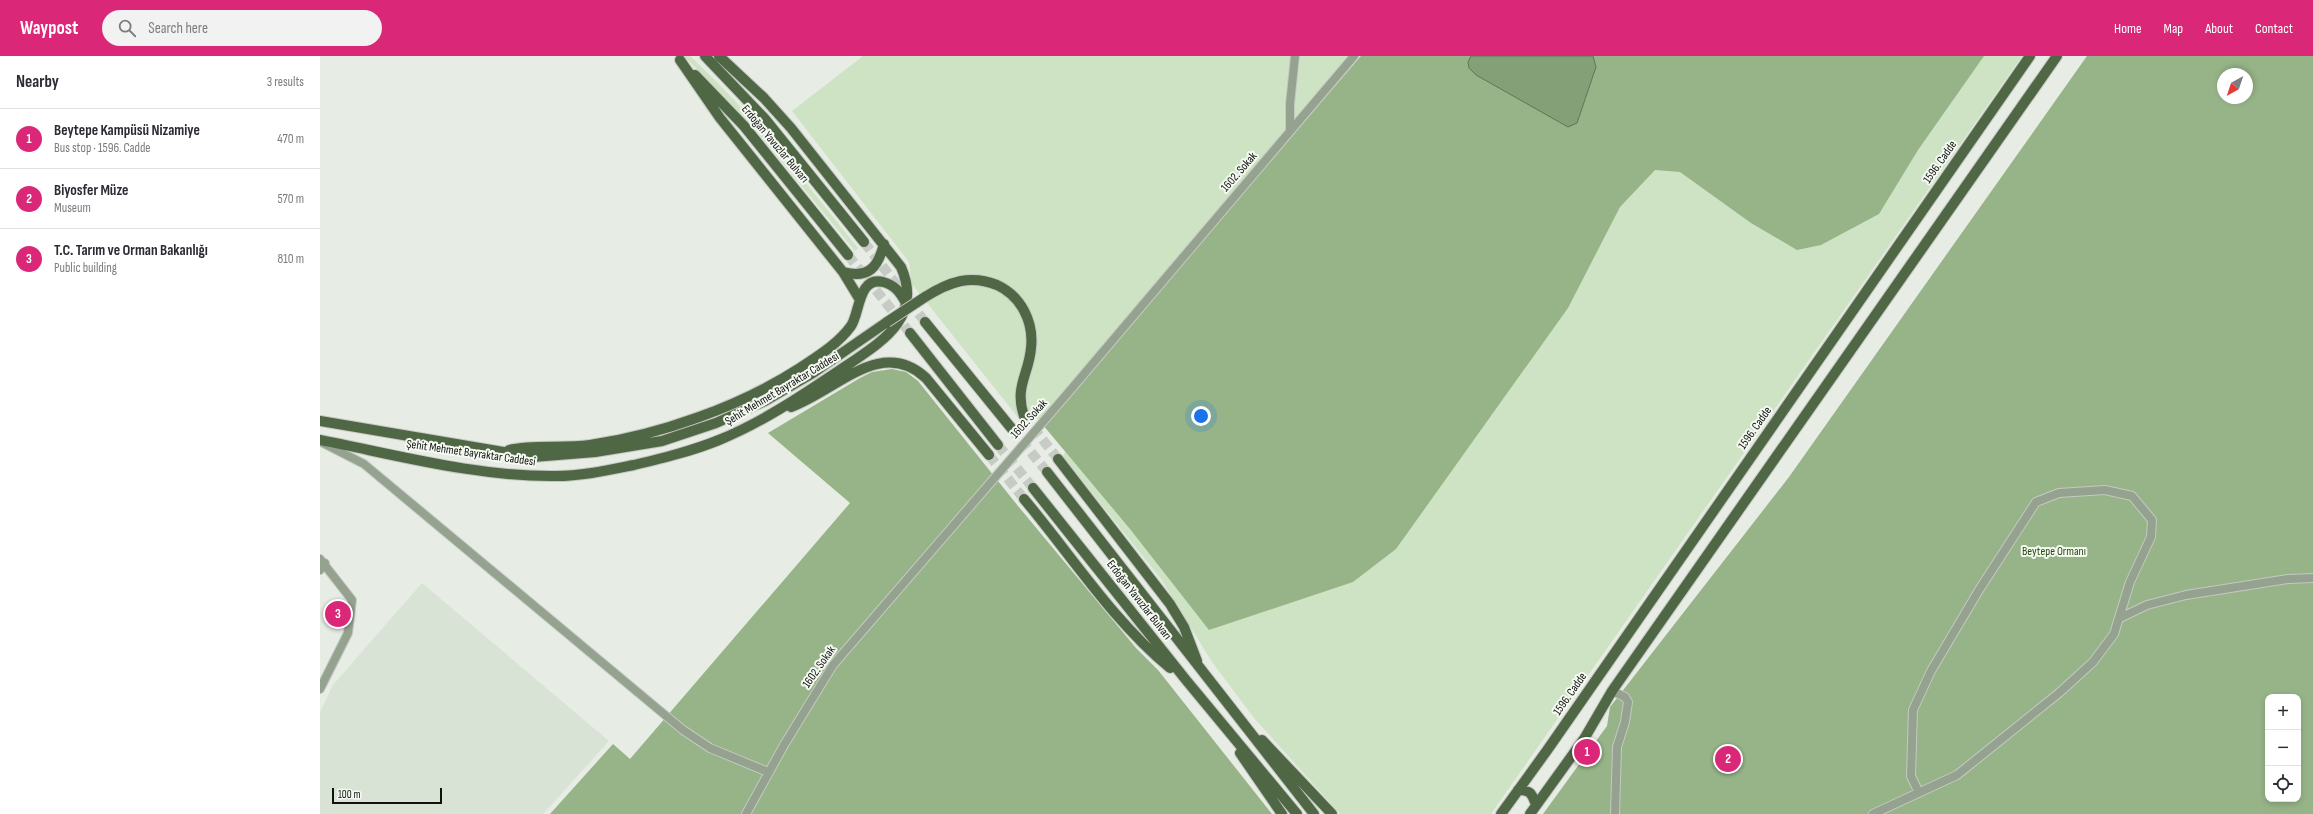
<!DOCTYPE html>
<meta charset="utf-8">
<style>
body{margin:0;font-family:"Sofia Sans Condensed",sans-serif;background:#f2f2f3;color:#2b2b33}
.controls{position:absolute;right:12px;bottom:12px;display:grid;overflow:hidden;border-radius:8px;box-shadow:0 2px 6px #0003}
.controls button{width:36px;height:36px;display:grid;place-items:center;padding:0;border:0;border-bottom:1px solid #e1e1e2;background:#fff;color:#2b2b33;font:20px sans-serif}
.compass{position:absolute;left:1897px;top:12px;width:36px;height:36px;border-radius:50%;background:#fff;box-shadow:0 2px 6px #0003;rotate:220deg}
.scale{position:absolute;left:12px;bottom:10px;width:110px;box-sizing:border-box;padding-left:4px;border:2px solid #111210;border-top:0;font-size:11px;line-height:14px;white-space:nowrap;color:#111210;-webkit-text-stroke:3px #f4f9f2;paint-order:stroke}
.you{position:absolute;left:881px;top:360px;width:14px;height:14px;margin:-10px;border:3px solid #fff;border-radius:50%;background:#1a73e8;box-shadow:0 0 0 6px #1a73e833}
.badge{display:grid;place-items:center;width:26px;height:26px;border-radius:50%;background:#db2777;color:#fff;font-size:13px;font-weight:700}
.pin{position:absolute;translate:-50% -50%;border:2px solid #fff;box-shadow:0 1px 4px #0006}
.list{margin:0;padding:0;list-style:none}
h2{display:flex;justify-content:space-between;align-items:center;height:52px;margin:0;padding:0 16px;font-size:17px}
h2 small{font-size:13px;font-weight:400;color:#7c7c81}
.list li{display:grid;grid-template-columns:26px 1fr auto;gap:12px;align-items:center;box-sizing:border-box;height:60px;padding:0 16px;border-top:1px solid #e1e1e2}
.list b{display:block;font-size:15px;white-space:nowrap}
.list p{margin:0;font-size:13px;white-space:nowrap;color:#7c7c81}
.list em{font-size:13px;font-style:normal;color:#7c7c81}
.icon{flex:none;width:22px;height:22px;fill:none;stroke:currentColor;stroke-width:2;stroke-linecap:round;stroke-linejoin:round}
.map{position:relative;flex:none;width:1993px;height:758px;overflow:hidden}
header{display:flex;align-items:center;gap:24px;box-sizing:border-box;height:56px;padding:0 20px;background:#db2777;color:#fff}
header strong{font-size:19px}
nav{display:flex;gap:22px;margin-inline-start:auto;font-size:14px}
.search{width:280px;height:36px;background:#f2f2f3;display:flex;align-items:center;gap:10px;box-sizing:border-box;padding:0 14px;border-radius:22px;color:#7c7c81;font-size:15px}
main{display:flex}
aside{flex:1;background:#fff}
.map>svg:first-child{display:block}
</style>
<header>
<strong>Waypost</strong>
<div class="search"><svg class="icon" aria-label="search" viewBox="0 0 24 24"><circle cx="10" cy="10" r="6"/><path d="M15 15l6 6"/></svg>Search here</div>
<nav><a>Home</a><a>Map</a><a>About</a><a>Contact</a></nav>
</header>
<main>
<aside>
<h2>Nearby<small>3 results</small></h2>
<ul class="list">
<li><span class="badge">1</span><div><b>Beytepe Kampüsü Nizamiye</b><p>Bus stop · 1596. Cadde</p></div><em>470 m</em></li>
<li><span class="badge">2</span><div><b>Biyosfer Müze</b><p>Museum</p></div><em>570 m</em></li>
<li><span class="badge">3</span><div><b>T.C. Tarım ve Orman Bakanlığı</b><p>Public building</p></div><em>810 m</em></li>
</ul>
</aside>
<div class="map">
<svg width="1993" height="758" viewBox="0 0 1993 758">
<rect width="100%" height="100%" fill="#e7ece5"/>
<!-- built -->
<path fill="#d9e3d5" d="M102,527l187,158 -66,73h-223v-102l13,-27z"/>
<!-- green -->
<path fill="#cee3c4" d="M364,0h6c63,58 115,126 168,192l-3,3 -105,-128z
M543,0h1159l-531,758h-151l-86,-96 -42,-56 -51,-83 -98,-122 2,-6 -36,-42 -9,11 -108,-136 -3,-22 -117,-151z"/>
<!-- forest -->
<path fill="#97b488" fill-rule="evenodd" d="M1041,0h623l-66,94 -39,64 -58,31 -24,5 -46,-27 -71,-51 -25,-2 -35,37 -52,101 -172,241 -43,33 -144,48 -79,-101 -87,-104z
M1767,0h226v758h-770l64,-88 3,-19 179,-230zM1903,18h24v24h-24zM1948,641h30v102h-30z
M572,313l14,3 12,9 100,125 118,142 22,22 114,144h-722l63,-70 17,15 220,-256 -82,-70 92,-55 12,-6z"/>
<!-- water -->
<path fill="#84a076" stroke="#627557" d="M1151,0h122l3,11 -19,56 -9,4 -92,-52 -7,-7 -1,-6z"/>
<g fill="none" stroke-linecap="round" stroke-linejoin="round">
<!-- major-tunnel -->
<path stroke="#c7cbc5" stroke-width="10" stroke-dasharray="10 5" stroke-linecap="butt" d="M544,186l61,80
M528,199l62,78
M704,360l34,43
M692,373l35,43
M678,389l35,43
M669,399l35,44"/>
<defs>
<path id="minor" d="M970,74v-26l5,-48
M1,386l43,22 319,266 27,18 58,24
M0,503l32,41 -4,33 -28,56
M0,514l5,-7
M1800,562l27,-13 39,-10 102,-16 25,-1
M1292,635l13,6 3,5 -3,20 -8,25 -2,67
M426,758l38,-69 49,-80 234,-271 287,-338
M1553,758l84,-39 102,-82 34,-31 21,-28 16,-52 21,-45 1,-17 -20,-24 -27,-6 -46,3 -23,9 -57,88 -48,81 -18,39 -2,66 8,17"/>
<path id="major" d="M385,0l60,63 99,123
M360,4l40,58 123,154 17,28
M375,19l49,51 104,129
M523,216c26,7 35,-5 41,-28
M605,241c24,-15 45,-23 72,-12 24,11 37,37 34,63 -2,26 -17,39 -7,68
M605,266l87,107
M590,277l88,112
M471,351c45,-16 90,-71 135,-29l63,77
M0,365l213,36 62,-5 67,-11 54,-18 49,-22 48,-28 74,-51
M0,384c77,15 157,37 236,36 26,0 53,-6 78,-11 29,-7 58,-14 85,-25 47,-19 91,-50 133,-78 34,-23 70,-47 49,-95l-110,-139 -27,-30 -45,-42
M189,394c26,-6 55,-1 81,-5 70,-10 151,-39 210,-77 18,-12 38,-24 51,-42 9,-13 7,-50 32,-44 12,3 17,10 23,21
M738,403l112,145 14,23 13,34
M727,416l267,342
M713,432l153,192 111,134
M704,443c48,57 88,121 146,169
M942,684l70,74
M920,697l42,61
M1198,734c12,0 14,3 18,15
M1181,758l47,-65 482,-693
M1210,758l54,-75 28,-48 445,-635"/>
</defs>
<!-- minor casing -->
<use href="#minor" stroke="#c5c9c3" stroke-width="10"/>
<!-- major casing -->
<use href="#major" stroke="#c5c9c3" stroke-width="12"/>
<!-- minor -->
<use href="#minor" stroke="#95a28f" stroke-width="8"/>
<!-- major -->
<use href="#major" stroke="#506745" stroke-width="10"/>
<defs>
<path id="major-bridge" d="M567,266l38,-25"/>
</defs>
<!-- major-bridge casing -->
<use href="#major-bridge" stroke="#c5c9c3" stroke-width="12" stroke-linecap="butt"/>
<!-- major-bridge -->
<use href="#major-bridge" stroke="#506745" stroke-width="10"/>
</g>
<g text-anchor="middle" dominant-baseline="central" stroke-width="4" stroke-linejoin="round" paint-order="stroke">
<!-- street labels -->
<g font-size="12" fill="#111210" stroke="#f4f9f2">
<text transform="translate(455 88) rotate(50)">Erdoğan Yavuzlar Bulvarı</text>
<text transform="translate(1620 106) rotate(-55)">1596. Cadde</text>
<text transform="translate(919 116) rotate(-49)">1602. Sokak</text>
<text transform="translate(462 333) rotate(-31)">Şehit Mehmet Bayraktar Caddesi</text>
<text transform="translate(709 363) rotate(-48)">1602. Sokak</text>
<text transform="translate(1435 372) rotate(-55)">1596. Cadde</text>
<text transform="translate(151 397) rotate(8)">Şehit Mehmet Bayraktar Caddesi</text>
<text transform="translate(819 544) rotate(52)">Erdoğan Yavuzlar Bulvarı</text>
<text transform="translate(499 611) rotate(-55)">1602. Sokak</text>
<text transform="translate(1250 638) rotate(-55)">1596. Cadde</text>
</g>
<!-- park labels -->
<g font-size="12" fill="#264a0c" stroke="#f4f9f2">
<text x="1734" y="495">Beytepe Ormanı</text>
</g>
</g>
</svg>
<div class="controls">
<button>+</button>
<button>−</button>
<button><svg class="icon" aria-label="locate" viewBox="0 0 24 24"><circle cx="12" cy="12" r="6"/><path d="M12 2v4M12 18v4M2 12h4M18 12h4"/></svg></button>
</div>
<svg class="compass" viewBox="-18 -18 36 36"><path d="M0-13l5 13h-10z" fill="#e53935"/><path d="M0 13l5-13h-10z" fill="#7c7c81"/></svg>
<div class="scale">100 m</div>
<div class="you"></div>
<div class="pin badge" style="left:1267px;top:696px">1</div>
<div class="pin badge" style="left:1408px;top:703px">2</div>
<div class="pin badge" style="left:18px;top:558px">3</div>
</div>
</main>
